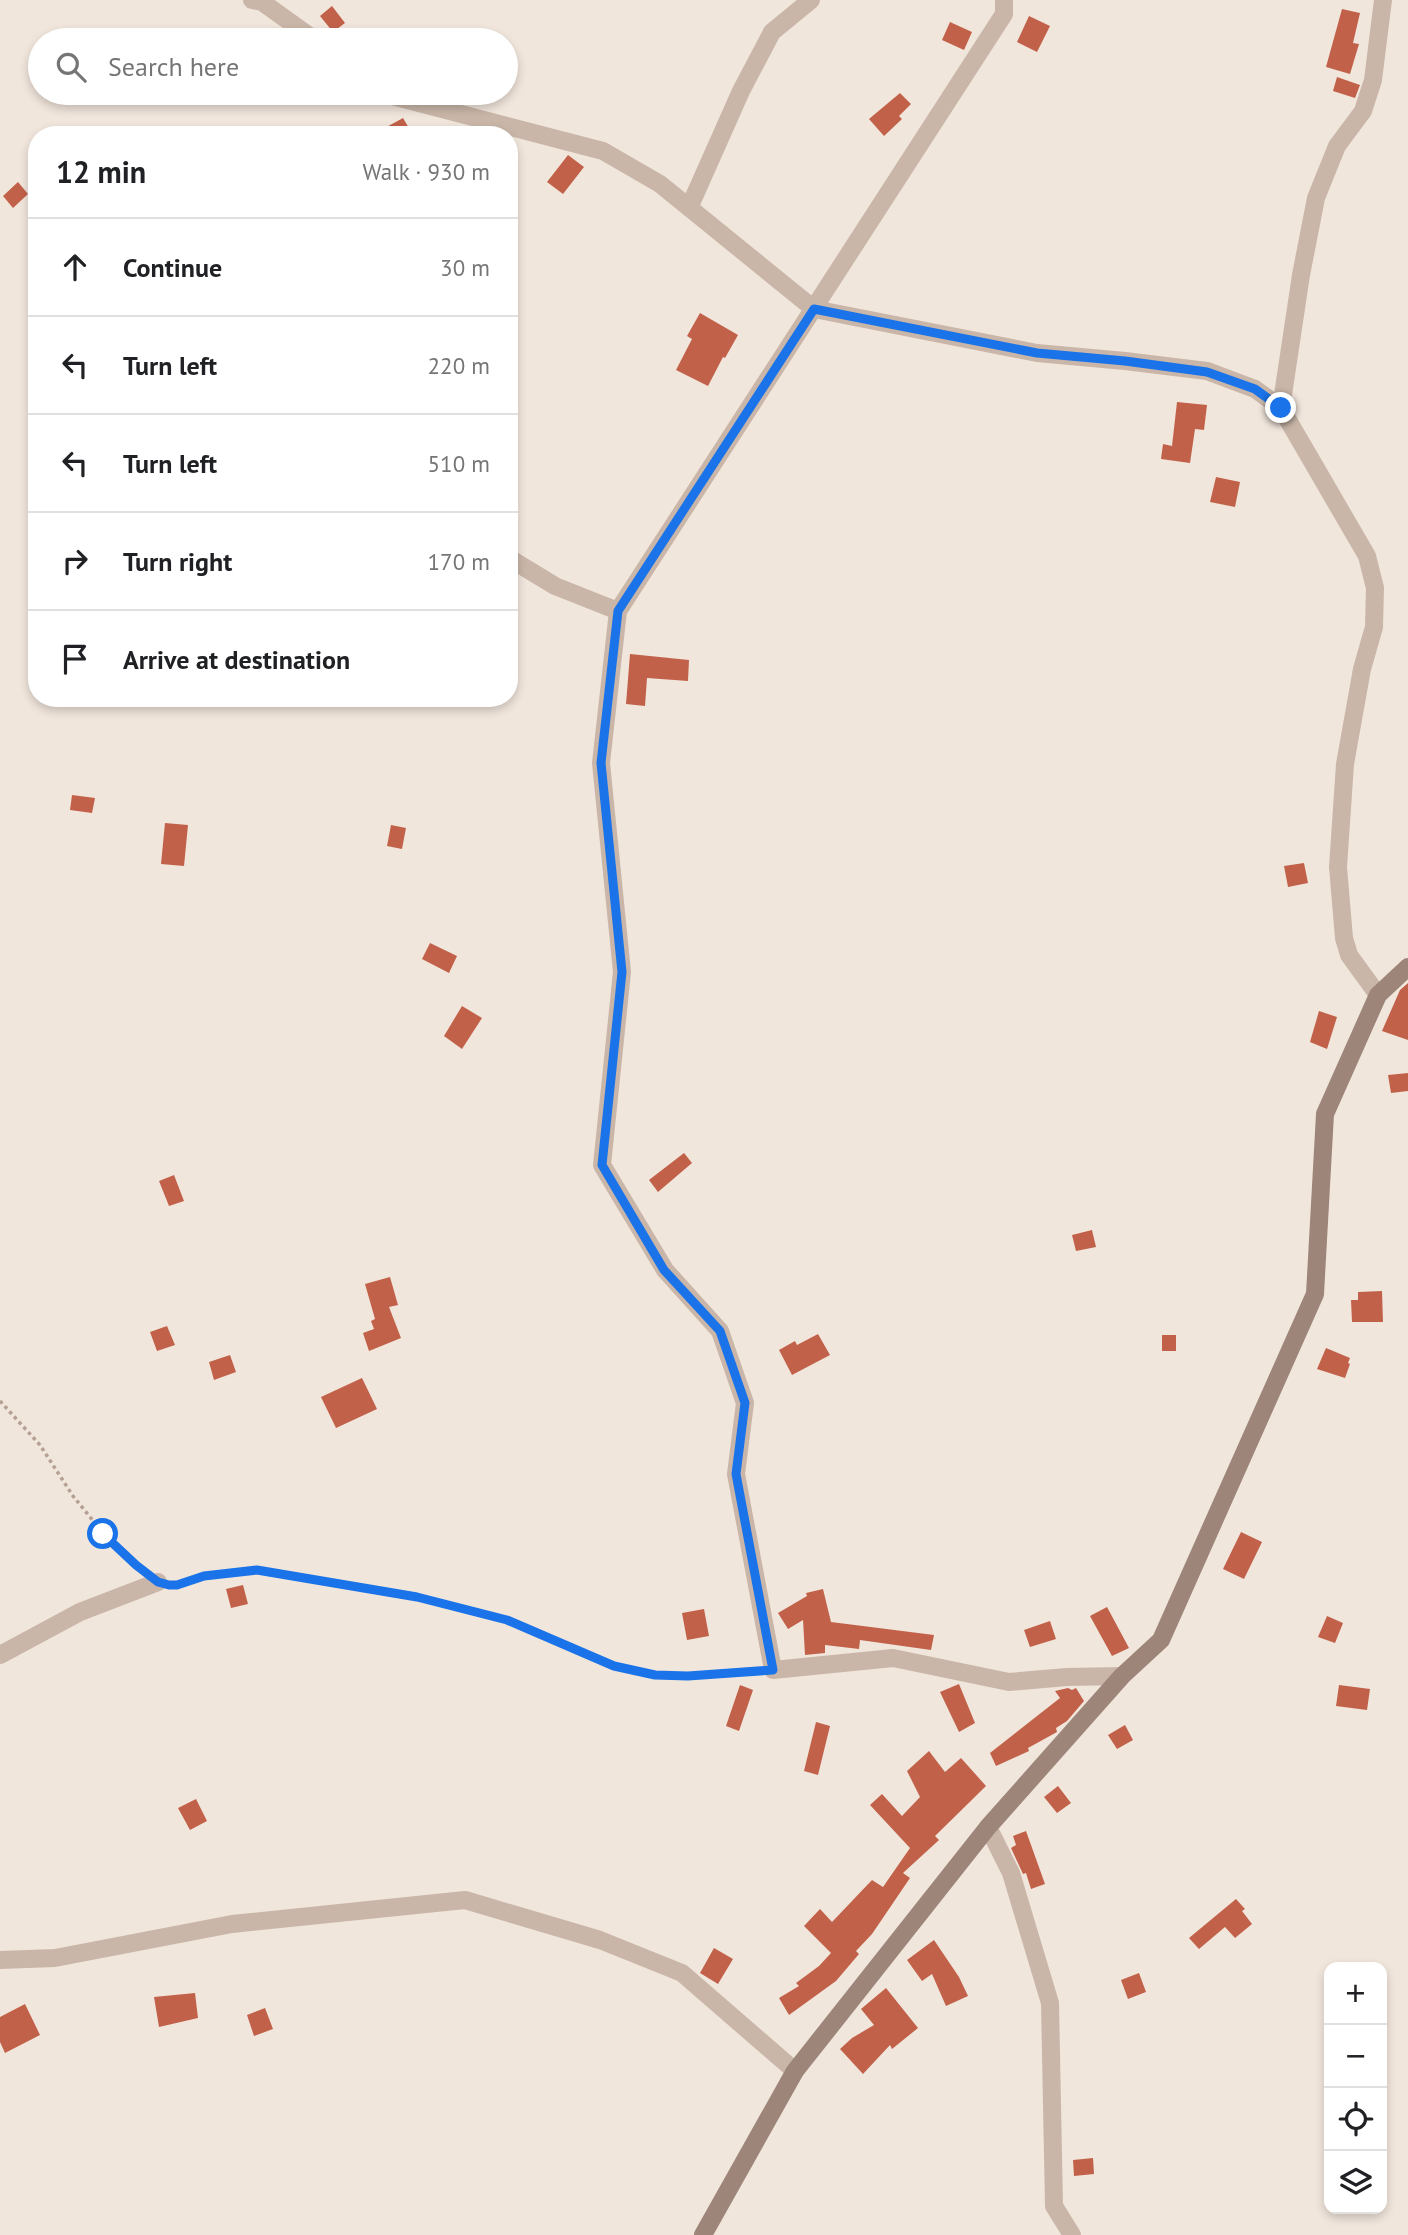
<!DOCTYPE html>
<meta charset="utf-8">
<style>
body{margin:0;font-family:"PT Sans",sans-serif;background:#f6f6f6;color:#202124}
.controls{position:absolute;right:21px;bottom:21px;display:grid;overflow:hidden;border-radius:14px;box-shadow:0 4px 10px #0003}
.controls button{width:63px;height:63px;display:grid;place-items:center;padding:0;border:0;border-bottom:2px solid #e0e0e0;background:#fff;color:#202124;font:35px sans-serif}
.stop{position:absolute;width:21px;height:21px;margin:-16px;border:5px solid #1a73e8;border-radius:50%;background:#fff}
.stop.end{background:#1a73e8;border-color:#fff;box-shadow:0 2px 7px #0008}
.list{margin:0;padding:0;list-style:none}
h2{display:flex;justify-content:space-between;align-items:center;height:91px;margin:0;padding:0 28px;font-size:30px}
h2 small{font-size:23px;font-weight:400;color:#757577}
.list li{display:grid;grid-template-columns:46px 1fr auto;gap:21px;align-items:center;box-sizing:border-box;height:98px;padding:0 28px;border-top:2px solid #e0e0e0}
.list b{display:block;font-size:26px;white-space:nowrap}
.list em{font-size:23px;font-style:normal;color:#757577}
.icon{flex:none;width:38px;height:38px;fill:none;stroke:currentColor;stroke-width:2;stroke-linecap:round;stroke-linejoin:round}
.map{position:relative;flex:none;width:1408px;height:2235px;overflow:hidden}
.search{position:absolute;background:#fff;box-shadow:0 4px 10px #0003;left:28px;top:28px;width:490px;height:77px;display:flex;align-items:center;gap:18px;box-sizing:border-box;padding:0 24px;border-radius:38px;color:#757577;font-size:26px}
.panel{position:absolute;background:#fff;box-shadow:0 4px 10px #0003;left:28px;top:126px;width:490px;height:581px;border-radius:28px}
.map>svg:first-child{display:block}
</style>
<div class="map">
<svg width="1408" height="2235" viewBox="0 0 1408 2235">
<rect width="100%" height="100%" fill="#f1e6dc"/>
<!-- building -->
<path fill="#c26149" d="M332,6l13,17 -12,9 -13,-16z
M1342,9l18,4 -7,30 6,1 -9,30 -24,-7z
M1029,16l21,10 -13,26 -20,-10z
M950,22l22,10 -8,18 -22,-10z
M1337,77l23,8 -5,13 -22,-7z
M900,93l11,11 -12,12 3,3 -18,17 -15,-17z
M403,118l10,17h-41z
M568,155l16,12 -21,27 -16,-12z
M18,182l10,12 -15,14 -10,-12z
M700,313l38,22 -13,23 -2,-1 -15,29 -32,-16 16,-31 -5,-3z
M1177,402l30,3 -3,25 -9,-1 -5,34 -29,-4 2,-15 9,2z
M1216,477l24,5 -5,25 -25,-5z
M630,654l59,6 -1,21 -41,-3 -2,28 -19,-2z
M72,795l23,3 -3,15 -22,-3z
M165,823l23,2 -4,41 -23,-2z
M391,825l15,3 -4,21 -15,-3z
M1304,863l4,20 -20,4 -4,-21z
M430,943l27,13 -8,17 -27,-14z
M1408,983v57l-26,-9 18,-41z
M462,1006l20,12 -20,31 -18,-13z
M1319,1011l18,6 -10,32 -17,-7z
M1408,1073v18l-17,2 -3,-18z
M684,1153l8,10 -34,29 -9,-12z
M174,1175l10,26 -15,5 -10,-25z
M1092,1230l4,17 -20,4 -4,-16z
M390,1277l8,28 -9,2 12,31 -32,13 -6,-18 11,-4 -3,-8 4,-2 -10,-35z
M1382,1291l1,31h-31l-1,-22h7v-8z
M167,1326l8,19 -18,6 -7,-19z
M818,1334l12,21 -38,20 -13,-25 16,-9 2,4z
M1162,1335h14v16h-14z
M1326,1348l24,10 -2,5 2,1 -5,14 -28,-9z
M230,1355l6,17 -22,8 -5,-18z
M362,1378l15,31 -41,19 -15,-31z
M1241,1532l21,10 -18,37 -21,-10z
M243,1585l5,19 -17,4 -5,-19z
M823,1589l8,33 103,13 -3,15 -71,-10 -1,9 -34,-4v8l-20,2 -2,-35 -15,9 -10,-16 29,-17 -1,-3z
M1107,1607l22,41 -17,8 -22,-40z
M704,1609l5,27 -22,4 -5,-27z
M1327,1616l16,7 -8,20 -17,-6z
M1050,1621l6,18 -26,8 -6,-17z
M959,1684l16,39 -16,9 -19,-40z
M740,1685l13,5 -14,41 -13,-5z
M1339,1685l31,4 -3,21 -31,-4z
M1068,1688l4,2 4,-2 8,13 -17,20 -11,7 1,4 -29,16 1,3 -33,15 -6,-13 70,-55 -5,-7z
M816,1722l14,4 -12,49 -14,-4z
M1125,1725l8,15 -16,9 -9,-14z
M929,1751l16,21 16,-14 25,28 -51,50 4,4 -36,33 7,5 -38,56 -16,17 3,3 -23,27 -47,34 -10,-17 20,-12 -3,-3 23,-17 12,-13 -27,-27 16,-17 12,13 40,-42 11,7 27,-39 -40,-43 12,-11 20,22 18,-19 -13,-26z
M1058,1786l13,17 -14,10 -13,-16z
M196,1799l11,22 -17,9 -12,-22z
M1026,1831l19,53 -14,5 -5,-16 -3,1 -12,-26 5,-3 -3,-9z
M1236,1899l9,10 -3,2 10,13 -17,14 -10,-11 -26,22 -10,-11z
M934,1940l25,37 9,19 -22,10 -14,-32 -10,7 -15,-21z
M714,1948l19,11 -15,25 -18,-11z
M1139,1973l7,19 -18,7 -7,-19z
M886,1988l32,40 -26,21 -2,-4 -27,29 -23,-25 12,-11 22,-13 -13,-16z
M195,1993l3,25 -39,9 -5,-30z
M25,2004l15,31 -35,18 -5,-11v-25z
M265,2008l8,21 -19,7 -7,-21z
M1093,2158l1,16 -20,2 -1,-16z"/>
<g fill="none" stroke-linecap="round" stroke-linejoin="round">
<!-- path -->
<path stroke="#b5a093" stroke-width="3.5" stroke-dasharray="3.5 3.5" stroke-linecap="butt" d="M0,1401l40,44 33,51 30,37 39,36
M173,1585l31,-9 53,-6 160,27 90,23 107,46 41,9 33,1 69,-5"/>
<!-- street -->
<path stroke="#c9b6a8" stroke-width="18" d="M252,0l10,2 53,38
M1004,0v14l-386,597 -17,152 21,209 -20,193 63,105 55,61 25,72 -9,71 37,196 120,-12 116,24 58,-5 55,-1
M388,93l4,3 211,55 57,33 154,125 223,44 88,8 82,10 48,18 26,19 86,148 8,32 -1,39 -12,42 -17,95 -7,103 6,71 5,17 29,40
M689,208l52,-117 31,-59 39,-32
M1281,408l20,-133 15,-77 21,-52 26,-35 10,-31 10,-80
M509,558l46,28 63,25
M0,1655l80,-43 78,-30
M988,1827l23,46 39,130 4,203 18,29
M0,1960l55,-2 177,-34 233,-24 135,40 82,33 113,98"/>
<!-- secondary -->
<path stroke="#9d857a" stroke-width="18" d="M703,2235l92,-164 193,-244 134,-151 39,-36 154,-346 10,-180 53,-119 30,-28"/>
</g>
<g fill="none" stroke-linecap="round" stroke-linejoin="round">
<!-- route -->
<path stroke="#1a73e8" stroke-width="9" d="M103,1534l33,31 22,17 11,3h8l27,-9 53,-6 160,27 90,23 107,46 41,9 33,1 85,-6 -37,-196 9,-71 -25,-72 -56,-61 -62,-105 20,-193 -21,-209 17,-152 196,-302 223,44 88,8 82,11 48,17 26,19"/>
</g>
</svg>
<div class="controls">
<button>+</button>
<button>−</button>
<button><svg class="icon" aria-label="locate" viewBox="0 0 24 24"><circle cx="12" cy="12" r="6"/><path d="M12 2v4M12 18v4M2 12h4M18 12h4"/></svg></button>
<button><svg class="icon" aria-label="layers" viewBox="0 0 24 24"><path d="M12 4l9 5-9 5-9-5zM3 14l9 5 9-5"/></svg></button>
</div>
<div class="stop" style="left:103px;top:1534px"></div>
<div class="stop end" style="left:1281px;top:408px"></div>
<div class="search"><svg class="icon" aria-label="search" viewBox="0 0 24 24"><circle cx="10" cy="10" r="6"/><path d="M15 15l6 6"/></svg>Search here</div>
<section class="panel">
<h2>12 min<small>Walk · 930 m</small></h2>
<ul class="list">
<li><svg class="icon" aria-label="ahead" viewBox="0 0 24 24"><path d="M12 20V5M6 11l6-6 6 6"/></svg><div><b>Continue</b></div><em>30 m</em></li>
<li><svg class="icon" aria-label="left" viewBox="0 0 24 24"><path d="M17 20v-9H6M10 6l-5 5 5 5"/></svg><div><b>Turn left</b></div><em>220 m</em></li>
<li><svg class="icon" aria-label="left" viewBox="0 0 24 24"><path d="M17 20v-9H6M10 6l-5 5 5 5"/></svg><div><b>Turn left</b></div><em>510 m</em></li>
<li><svg class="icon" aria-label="right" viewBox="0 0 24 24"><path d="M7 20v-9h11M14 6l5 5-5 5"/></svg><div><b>Turn right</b></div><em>170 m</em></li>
<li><svg class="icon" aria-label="arrive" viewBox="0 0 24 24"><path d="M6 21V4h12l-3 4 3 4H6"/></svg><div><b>Arrive at destination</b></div></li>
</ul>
</section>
</div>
